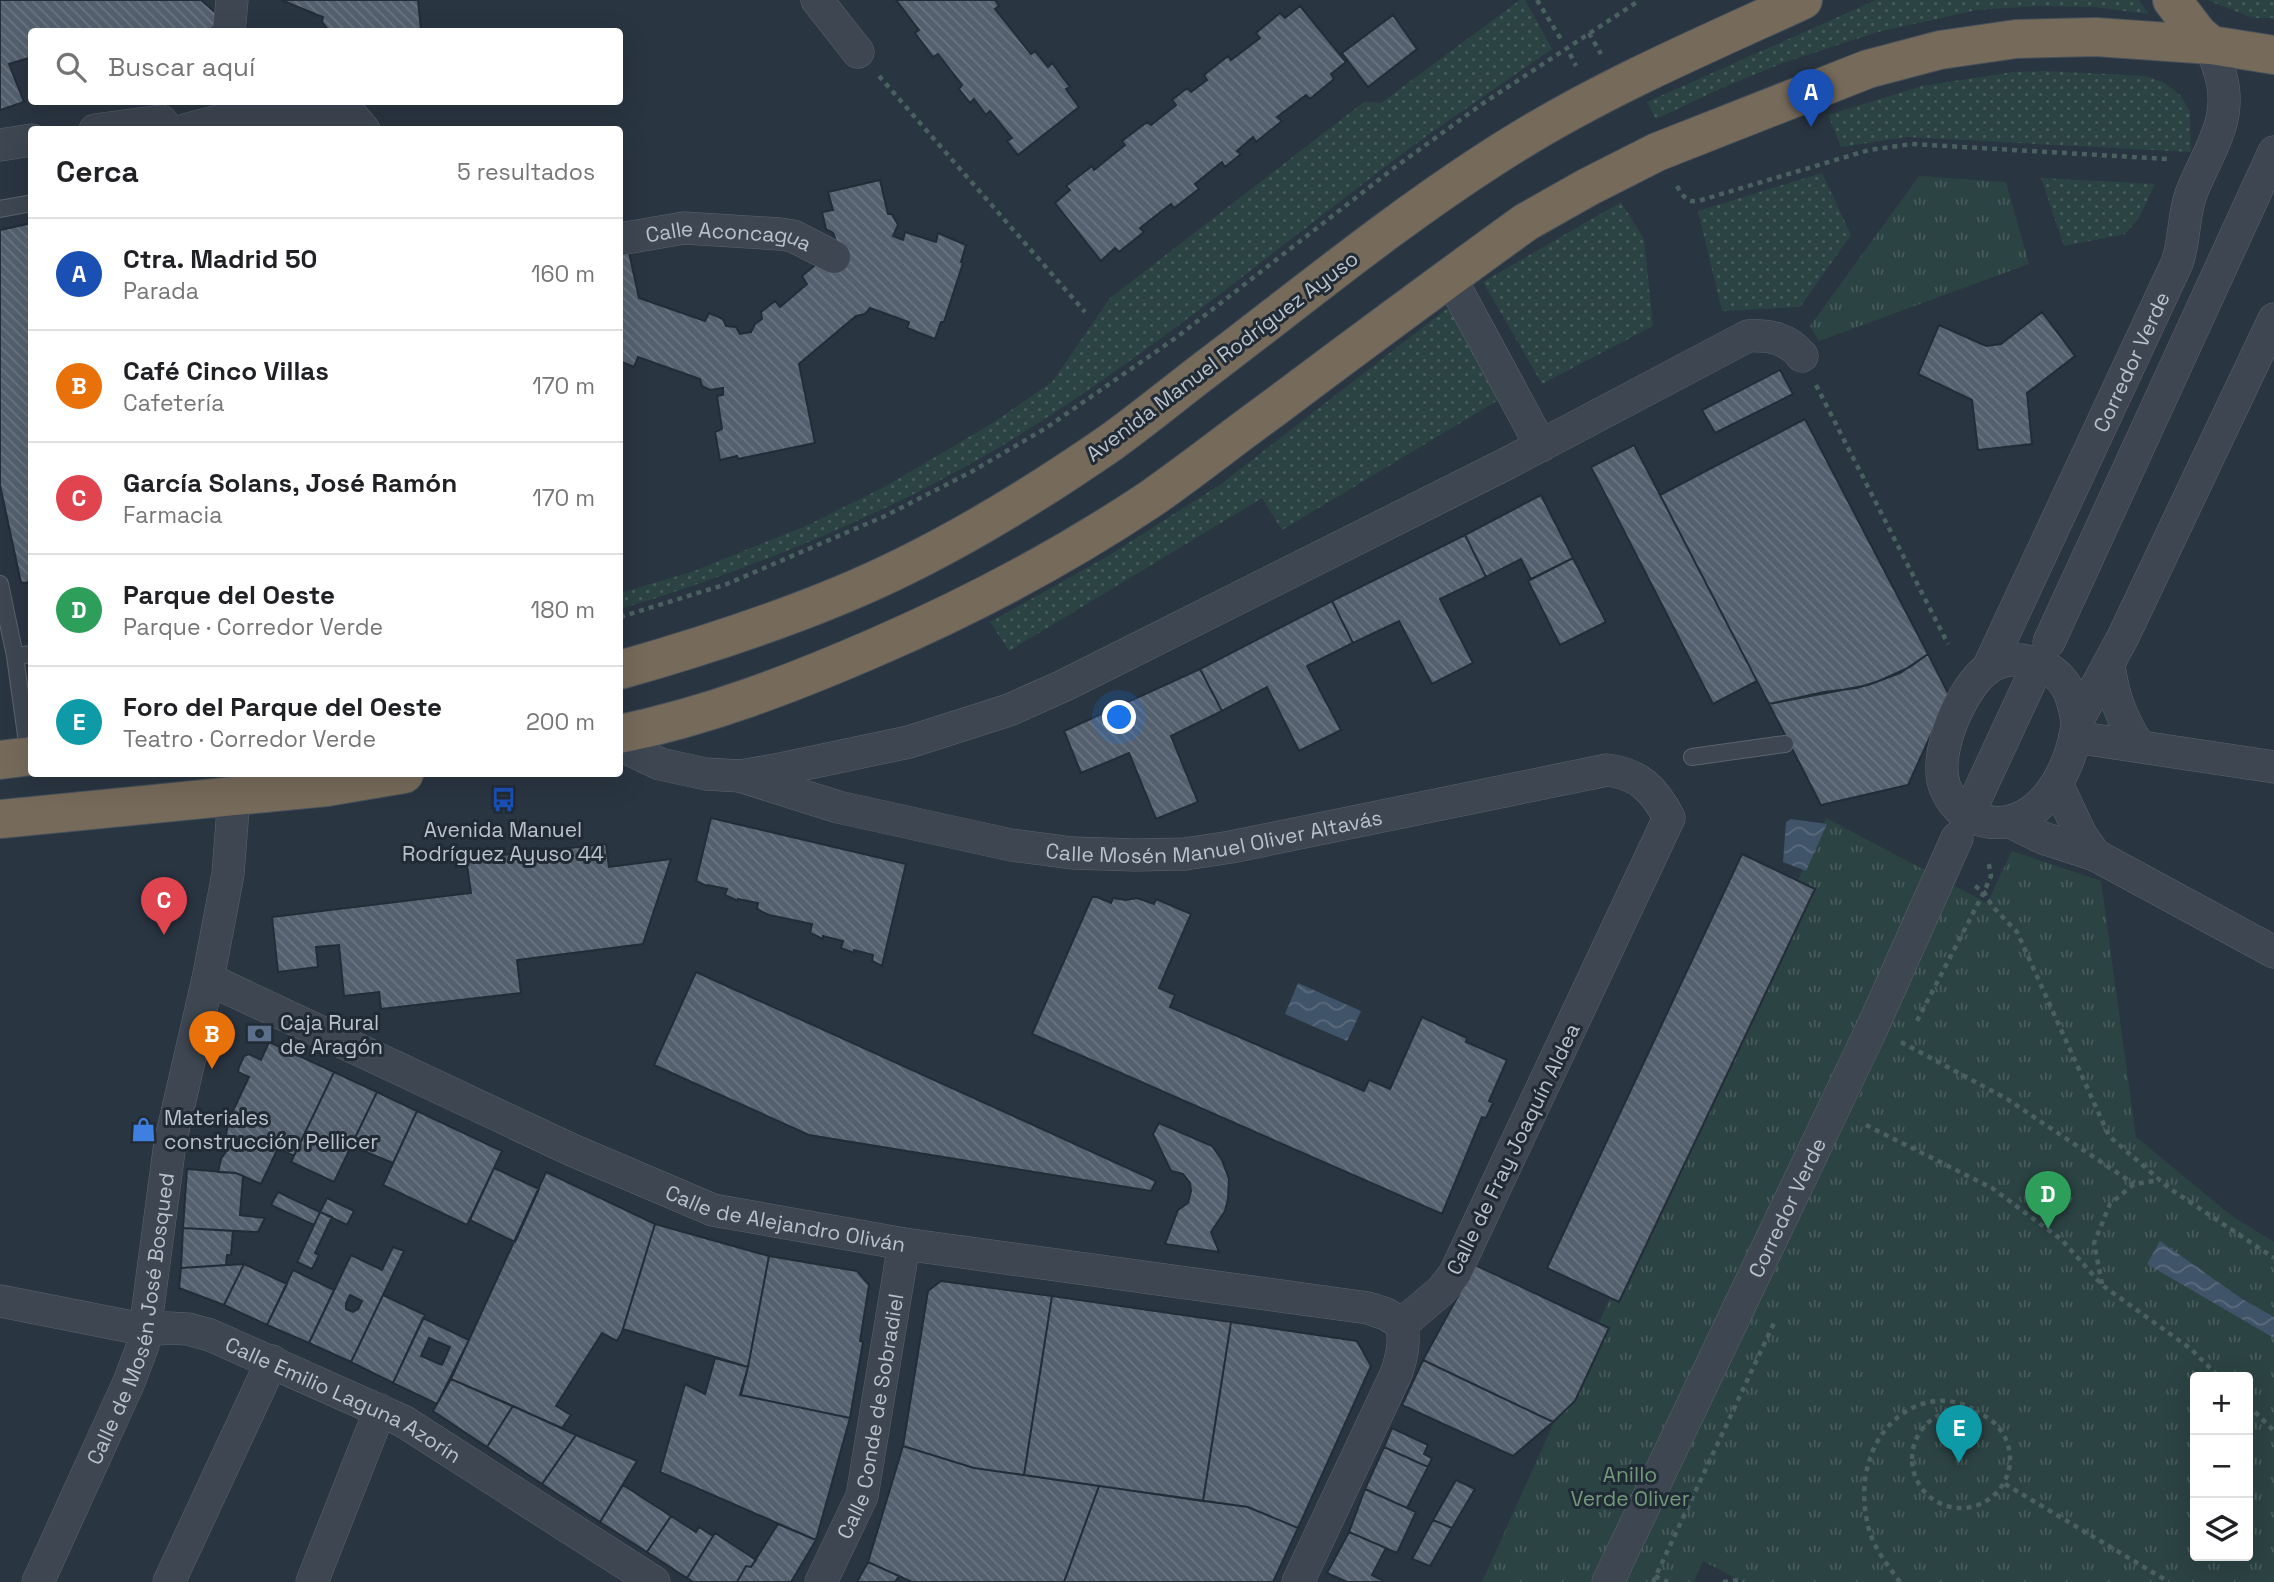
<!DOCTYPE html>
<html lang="es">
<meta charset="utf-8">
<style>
body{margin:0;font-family:"Space Grotesk",sans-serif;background:#f6f6f6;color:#202124}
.controls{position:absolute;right:21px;bottom:21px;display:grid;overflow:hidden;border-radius:7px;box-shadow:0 7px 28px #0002}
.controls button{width:63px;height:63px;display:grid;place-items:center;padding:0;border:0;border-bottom:2px solid #e0e0e0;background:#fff;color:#202124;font:35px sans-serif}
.you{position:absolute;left:1120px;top:718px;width:24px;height:24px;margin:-18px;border:5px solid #fff;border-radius:50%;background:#1a73e8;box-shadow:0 0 0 10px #1a73e833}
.badge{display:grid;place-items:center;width:46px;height:46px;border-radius:50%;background:#566980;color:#fff;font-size:23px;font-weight:700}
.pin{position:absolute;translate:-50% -58px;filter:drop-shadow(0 2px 4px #0008)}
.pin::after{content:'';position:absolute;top:37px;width:24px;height:21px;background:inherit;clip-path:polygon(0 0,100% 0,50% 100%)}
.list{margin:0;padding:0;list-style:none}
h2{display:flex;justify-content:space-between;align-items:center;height:91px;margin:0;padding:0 28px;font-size:30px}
h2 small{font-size:23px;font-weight:400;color:#757577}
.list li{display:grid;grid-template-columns:46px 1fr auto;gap:21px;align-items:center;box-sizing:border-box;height:112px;padding:0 28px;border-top:2px solid #e0e0e0}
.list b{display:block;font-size:26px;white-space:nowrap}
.list p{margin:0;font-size:23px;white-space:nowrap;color:#757577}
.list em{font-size:23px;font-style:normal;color:#757577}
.icon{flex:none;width:38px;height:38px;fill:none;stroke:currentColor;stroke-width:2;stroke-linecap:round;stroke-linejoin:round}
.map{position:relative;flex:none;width:2274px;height:1582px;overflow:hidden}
.search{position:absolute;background:#fff;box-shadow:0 7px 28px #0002;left:28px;top:28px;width:595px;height:77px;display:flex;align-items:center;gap:18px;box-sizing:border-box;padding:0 24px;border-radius:7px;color:#757577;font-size:26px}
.panel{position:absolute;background:#fff;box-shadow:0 7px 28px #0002;left:28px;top:126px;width:595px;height:651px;border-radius:7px}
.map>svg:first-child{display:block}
</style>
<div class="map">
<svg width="2274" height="1582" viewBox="0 0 2274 1582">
<defs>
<pattern id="grass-dots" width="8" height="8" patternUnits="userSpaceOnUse" patternTransform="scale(1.75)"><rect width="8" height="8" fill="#2c4343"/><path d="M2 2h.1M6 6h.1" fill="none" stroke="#485c5d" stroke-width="1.8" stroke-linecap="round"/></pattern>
<pattern id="park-tufts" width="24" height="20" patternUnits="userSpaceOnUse" patternTransform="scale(1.75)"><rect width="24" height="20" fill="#2c4343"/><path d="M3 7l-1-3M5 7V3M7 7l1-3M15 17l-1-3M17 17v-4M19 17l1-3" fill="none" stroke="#485c5d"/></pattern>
<pattern id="water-waves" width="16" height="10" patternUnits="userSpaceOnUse" patternTransform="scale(1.75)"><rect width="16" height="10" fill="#405469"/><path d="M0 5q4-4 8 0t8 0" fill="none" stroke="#5a6b7d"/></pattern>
<pattern id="building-back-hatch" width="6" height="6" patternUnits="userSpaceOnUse" patternTransform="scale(1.75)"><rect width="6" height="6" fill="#54606e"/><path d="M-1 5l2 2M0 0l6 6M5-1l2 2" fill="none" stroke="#6a7581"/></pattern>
</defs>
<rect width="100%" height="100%" fill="#293541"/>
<!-- grass -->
<path fill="url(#grass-dots)" d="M1520,0h5l27,49c-59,41 -119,81 -175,124 -121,92 -239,190 -369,269 -121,73 -253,126 -388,167v-16l74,-22 114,-46 78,-39 105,-62 61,-42 58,-84 254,-196 17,1z
M1876,0h263l10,14 -55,-7 -57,-1 -60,4 -99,22 -93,30 -61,25 -68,32 -9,-17z
M2207,0h67v18h-21z
M2046,71l100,5 19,7 15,12 10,16 1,41 -285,-15 -65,10 -13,-32 94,-29 91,-14z
M1822,173l29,62 -51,72 -78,4 -24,-100z
M2041,178l114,6 -16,34 -14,16 -61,12z
M1621,202l23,37 9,87 -111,58 -59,-102z
M1449,307l51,92 -218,131 -20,-32 -253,153 -19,-29 118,-66 113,-72z"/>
<!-- park -->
<path fill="url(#park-tufts)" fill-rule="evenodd" d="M1919,176l87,6 23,82 -210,77 -9,-15z
M1826,818l161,85 25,-52 89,30 35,256 96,79 42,26v340h-531l-40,-21 -9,21h-212zM2195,1377h53v179h-53z"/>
<!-- water -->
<path fill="url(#water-waves)" d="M1791,819l36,5 -21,47 -23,-9 3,-40z
M1298,983l63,28 -14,30 -62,-27z
M2160,1241l82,58 32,18v21l-127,-74z"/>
<!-- building -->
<path fill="url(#building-back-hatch)" stroke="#232d38" stroke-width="2" fill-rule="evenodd" d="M0,0h201l15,13 1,10 -8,9h-177v25l-23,7 15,38 -24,8z
M281,0h137l3,30 3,-1v3h-94l-8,-10 1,-5z
M896,0h99l4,6 -4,3 36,45 4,-3 13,16 4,-4 18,24 -4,2 13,18 -61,48 -11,-14 5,-3 -22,-27 -4,4 -12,-16 -4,4 -11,-14 3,-4 -24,-31 -5,3 -18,-24 4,-3z
M1300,6l46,56 -15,12 3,5 -24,20 -4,-4 -29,22 5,4 -26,21 -3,-5 -16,14 4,3 -16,13 -3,-5 -27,22 4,5 -25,19 -3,-4 -31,24 4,4 -25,20 -4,-4 -14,13 -46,-58 15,-13 -4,-4 26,-20 2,4 31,-25 -3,-4 25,-19 4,3 25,-20 -4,-5 15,-12 4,4 16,-12 -3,-5 24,-19 3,4 29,-22 -4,-5 24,-20 5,5z
M1393,15l24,34 -49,38 -26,-34z
M880,180l8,34h4l6,11 -5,11 10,4 2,-8 31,10 2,-9 28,12 -5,17 2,1 -19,59h-3l-6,17 -28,-11 2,-6 -39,-14 -5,6 -9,2 -57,48 16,79 -77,16 -1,-3 -17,4 -5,-28 7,-3 -5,-33 6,-1v-7l-13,2 -8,-4 -2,-7 -62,-22 -4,10 -14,-6v-117l7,-1 12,55 66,23 4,-8 14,6 3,7 10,1 4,7 11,-2 4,-8 7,-5 -1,-7 14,-11 5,6 27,-23 -5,-8 36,-30 -5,-13 -7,-4 -4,-17 11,-2 -5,-18z
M32,223v359l-11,1 -21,-98v-255z
M2042,312l33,44 -48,37 5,51 -54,6 -6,-50 -54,-26 21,-49 47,21 15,-2z
M1780,370l13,24 -78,39 -13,-23z
M1805,419l123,235 -28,19 -32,12 -99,19 -109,-209z
M1634,445l123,236 -44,23 -122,-237z
M1541,495l32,63 -42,21 -10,-20 -35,18 -21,-42z
M1465,535l21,42 -46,22 33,64 -41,21 -33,-63 -46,22 -21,-42z
M1573,558l33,64 -46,23 -32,-64z
M1332,601l21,42 -46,23 34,64 -42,21 -32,-64 -45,24 -22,-42z
M1928,654l21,41 -41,90 -87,20 -52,-101 55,-12 33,-4 22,-7 31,-14z
M1200,669l22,42 -51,25 27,66 -42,17 -27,-66 -48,20 -17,-42z
M711,818l195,46 -24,102 -10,-5 1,-6 -19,-5v3l-13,-5 2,-7 -20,-5v3l-13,-6 2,-9 -43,-9 -12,-6 1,-6 -20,-4v2l-13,-6 2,-6 -19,-4 -1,1 -11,-5z
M606,844l3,23 62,-8 -28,85 -126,16 4,33 -140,16 -2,-17 -35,4 -5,-51 -23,2 2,20 -40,5 -6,-55 199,-24 -5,-34z
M1742,854l73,35 -196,413 -72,-34z
M1092,897h5l14,6 2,-5 13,2 11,-2 17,6 2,-5 35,15 -32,74 16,7 -5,12 194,84 5,-11 21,9 32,-72 45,21 -1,4 41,18 -18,41 4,2 -7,15 -4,-1 -40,97 -410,-180z
M696,972l322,146 138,63 -5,10 -342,-56 -155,-70z
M269,1042l65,30 -40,84 -16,-8 -17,36 -25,-11 -18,-1 3,-13 8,-12 -5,-2 5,-26 20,-42 -11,-5 1,-5 5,-11 5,-2 12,6z
M334,1072l43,20 -43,90 -43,-20z
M377,1092l40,19 -24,52 -42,-17z
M417,1111l85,40 -35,74 -84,-40z
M1159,1123l53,23 10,14 7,19 -1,20 -3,12 -14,21 8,20 -54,-8 13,-34 10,-7 3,-12 -1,-8 -7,-9 -12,-3 -18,-37z
M494,1168l45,21 -24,53 -45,-22z
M187,1169l49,4 7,3 -3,39 25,3 -7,14 -75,-4z
M546,1172l109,52 -33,108 -5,9 -15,-8 -46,73 15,9 -9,13 -111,-49z
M278,1192l42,20 -6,13 -43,-20z
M327,1198l27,13 -7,14 -27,-13z
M320,1212l12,5 -17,36 4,2 -7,14 -15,-7z
M655,1224l114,32 -21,111 -125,-38z
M183,1228l50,3 -2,24h-4l-1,10 -45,3z
M393,1247l11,4 -53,111 -42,-19 42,-88 31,15zM350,1295l12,6 -4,8 -5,3 -7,-3v-6z
M769,1256l88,15 12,14 -9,56 3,1 -13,76 -110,-23 8,-28z
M244,1264l-20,41 -45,-17 2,-20z
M244,1264l43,20 -20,41 -43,-20z
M1475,1265l134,63 -34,73 -22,21 -130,-62z
M293,1270l41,20 -25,53 -42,-18z
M941,1281l111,15 -28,179 -50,-7 -71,-22 25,-155z
M383,1295l42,20 -32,68 -42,-21z
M1052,1296l179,26 -28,179 -179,-26z
M423,1318l46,22 -32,64 -44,-21zM429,1338l21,9 -8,18 -21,-9z
M1231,1322l126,19 14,25 -73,162 -50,-21 -45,-6z
M715,1358l33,9 -7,28 109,23 -34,122 -156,-68 25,-88 20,10z
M1423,1360l46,22 84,40 -40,34 -111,-51z
M451,1379l62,27 -26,41 -54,-36z
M513,1406l63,29 -34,49 -55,-37z
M1392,1428l36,17 -4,9 8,4 -4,9 -44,-20z
M576,1435l61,26 -37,61 -58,-38z
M903,1446l71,22 125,18 -35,96h-152l-44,-20z
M1384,1447l44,20 -21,41 -42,-19z
M1456,1480l19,9 -23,39 -19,-8z
M623,1485l48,31 -24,36 -47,-30z
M1099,1486l149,21 50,21 -25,54h-209z
M1365,1489l51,23 -19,41 -48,-21z
M671,1516l25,16 3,-5 14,9 -26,42 -40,-26z
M1433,1520l19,8 -22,38 -18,-7z
M778,1524l38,16 -25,42h-54l9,-16 5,1z
M1349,1532l37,16 -14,27 10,5v2h-35l-20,-9z
M715,1533l41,27 -5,7 -5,-1 -9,16h-44l-6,-4z
M868,1562l31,14 -4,6h-38z"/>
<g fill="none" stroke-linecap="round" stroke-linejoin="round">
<defs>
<path id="lane" d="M0,209l32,-6
M0,584l15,72
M29,757l-14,-101 17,-2
M1692,757l93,-13"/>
<g id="street">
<path d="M817,0l41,52"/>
<path d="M229,32l3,-32"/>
<path d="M95,130l66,-9 8,9"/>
<path d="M185,130l37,-10 131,-3 11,13"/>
<path d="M0,145l32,-5"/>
<path id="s1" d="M620,239l64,-11 96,6 13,2 41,21"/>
<path d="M1450,277l91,169"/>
<path d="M2049,642l225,-490"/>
<path d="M2109,665c4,31 13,55 30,81"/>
<path id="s2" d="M1988,668l189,-405c8,-22 6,-47 14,-69 13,-35 39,-68 32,-108 -2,-14 -8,-28 -12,-41"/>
<path d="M2077,722c-2,-13 -4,-25 -11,-36 -15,-24 -51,-34 -76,-19 -28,18 -58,88 -45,120 6,15 16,27 32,32 59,20 96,-49 100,-97l46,-85 151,-318"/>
<path d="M2075,737l199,30"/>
<path d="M620,745l40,19 46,10 34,2 36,-6 133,-28 100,-32 54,-24 441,-221 244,-129c21,-1 40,2 54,20"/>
<path id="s3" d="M740,776l98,31 173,38 61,8 64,2 49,-1 46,-7 376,-77c32,4 48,20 62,48l-214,455 -13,17 -40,34"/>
<path d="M2057,784l24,51 14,20"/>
<path d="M1976,798l54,-116"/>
<path d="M2010,822l33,16 52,17 179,97"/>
<path id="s4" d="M208,979l364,171 141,60 191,34 464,64 18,6 16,10"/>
<path id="s5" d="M0,1301l147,29 21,-2 20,1 22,6 193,86 251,161"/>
<path id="s6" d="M38,1582l91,-200 14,-37 27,-202 38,-164 20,-105 6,-78"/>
<path d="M169,1582l103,-221"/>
<path d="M312,1582l68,-172"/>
<path id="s7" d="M821,1582l41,-86 42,-252"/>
<path d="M1298,1582l98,-208c6,-17 9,-31 6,-50"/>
<path id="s8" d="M1608,1582l265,-556 84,-188"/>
</g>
<path id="highway" d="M2172,0l26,34 13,11
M620,670c74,-21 149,-45 221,-75 95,-39 185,-94 269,-152 28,-20 55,-42 82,-63 106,-80 209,-166 322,-236 92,-57 191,-99 289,-144
M620,734c88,-18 171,-50 254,-86 97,-42 190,-91 278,-150 40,-28 79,-59 119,-88 84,-63 169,-126 255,-188l62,-35 69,-35 211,-83 72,-19 76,-11 80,-2 115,8 63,10
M0,760l32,-4
M0,819l327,-32 77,-13"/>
</defs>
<!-- lane casing -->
<use href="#lane" stroke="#5b646e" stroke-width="18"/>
<!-- street casing -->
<use href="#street" stroke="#5b646e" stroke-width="33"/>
<!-- highway casing -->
<use href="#highway" stroke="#47515b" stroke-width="40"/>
<!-- path -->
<path stroke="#4b6061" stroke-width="4.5" stroke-dasharray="5 5" stroke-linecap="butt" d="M1537,0l25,41
M1589,33l12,21
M1570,54l6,12
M879,76l206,236
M1677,186c5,9 10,17 21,15l171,-51 43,-6 255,15
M1816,385l132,259
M620,617l107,-33 158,-68 86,-44 75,-44 131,-91 217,-169 88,-64 158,-104
M1975,886l9,6 8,14 25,26 92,204 60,52 105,70
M1917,1021l67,-129 7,-16 -3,-17
M1901,1042l106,57 127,85
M1866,1125l126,63 70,52 40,45 89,64 28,28
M2102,1284l-8,-41 16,-39 24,-20 26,-4
M2248,1405l26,26
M1912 1459a49 49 0 1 1 98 0a49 49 0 1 1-98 0Z
M2005,1484l164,98
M1655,1576l13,6
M1653,1582l121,-259
M1723,1582l16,-2 5,2
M1900,1582c-14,-19 -29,-37 -33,-61 -4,-19 -4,-41 2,-59 12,-45 60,-77 104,-53"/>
<!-- lane -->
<use href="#lane" stroke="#3d4651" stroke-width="16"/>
<!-- street -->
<use href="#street" stroke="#3d4651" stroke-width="32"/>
<!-- highway -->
<use href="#highway" stroke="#766a5a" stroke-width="38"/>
</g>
<!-- icons -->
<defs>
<symbol id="bus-bare" viewBox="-9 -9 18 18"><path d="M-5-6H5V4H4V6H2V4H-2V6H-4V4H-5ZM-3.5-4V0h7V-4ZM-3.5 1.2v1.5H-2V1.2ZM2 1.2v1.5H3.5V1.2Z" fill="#1a4fb4" stroke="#212b36" stroke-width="2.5" paint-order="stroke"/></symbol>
<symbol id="bank-bare" viewBox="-9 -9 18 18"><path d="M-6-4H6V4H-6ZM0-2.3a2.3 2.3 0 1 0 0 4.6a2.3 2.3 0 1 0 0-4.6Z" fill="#5c6f8a" stroke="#212b36" stroke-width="2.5" paint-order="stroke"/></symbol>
<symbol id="shop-bare" viewBox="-9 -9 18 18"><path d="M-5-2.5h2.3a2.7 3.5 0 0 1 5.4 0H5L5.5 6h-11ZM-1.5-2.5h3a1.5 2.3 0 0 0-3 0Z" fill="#3f7fe0" stroke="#212b36" stroke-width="2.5" paint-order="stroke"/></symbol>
</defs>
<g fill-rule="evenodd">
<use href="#bus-bare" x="486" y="782" width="35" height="35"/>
<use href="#bank-bare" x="242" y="1016" width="35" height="35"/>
<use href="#shop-bare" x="126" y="1112" width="35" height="35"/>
</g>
<g text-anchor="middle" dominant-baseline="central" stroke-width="6" stroke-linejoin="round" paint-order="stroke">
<!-- street labels -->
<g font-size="21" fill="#bac2cb" stroke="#212b36">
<text stroke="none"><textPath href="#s1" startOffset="110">Calle Aconcagua</textPath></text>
<text transform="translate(1222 356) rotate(-37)">Avenida Manuel Rodríguez Ayuso</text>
<text stroke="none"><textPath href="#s2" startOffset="338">Corredor Verde</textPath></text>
<text stroke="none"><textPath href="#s3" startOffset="485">Calle Mosén Manuel Oliver Altavás</textPath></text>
<text transform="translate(1513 1149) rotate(-64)">Calle de Fray Joaquín Aldea</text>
<text stroke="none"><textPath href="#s8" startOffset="415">Corredor Verde</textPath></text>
<text stroke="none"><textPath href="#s4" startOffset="628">Calle de Alejandro Oliván</textPath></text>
<text stroke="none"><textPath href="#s6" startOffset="282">Calle de Mosén José Bosqued</textPath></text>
<text stroke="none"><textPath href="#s5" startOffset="362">Calle Emilio Laguna Azorín</textPath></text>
<text stroke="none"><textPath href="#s7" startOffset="175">Calle Conde de Sobradiel</textPath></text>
</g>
<!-- poi labels -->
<g font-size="21" fill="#bac2cb" stroke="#212b36" text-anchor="start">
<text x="503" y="829" text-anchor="middle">Avenida Manuel<tspan x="503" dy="24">Rodríguez Ayuso 44</tspan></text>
<text x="280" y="1022">Caja Rural<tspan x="280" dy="24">de Aragón</tspan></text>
<text x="164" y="1117">Materiales<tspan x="164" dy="24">construcción Pellicer</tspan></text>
</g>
<!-- park labels -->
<g font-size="21" fill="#739a79" stroke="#212b36">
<text x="1630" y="1474">Anillo<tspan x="1630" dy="24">Verde Oliver</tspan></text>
</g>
</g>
</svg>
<div class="controls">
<button>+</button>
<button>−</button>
<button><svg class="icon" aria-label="layers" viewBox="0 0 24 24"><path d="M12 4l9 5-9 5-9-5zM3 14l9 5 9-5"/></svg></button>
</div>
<div class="you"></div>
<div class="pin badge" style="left:1811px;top:127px;background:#1a4fb4">A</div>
<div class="pin badge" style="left:212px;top:1069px;background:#e8710a">B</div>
<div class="pin badge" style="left:164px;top:935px;background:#e0444e">C</div>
<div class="pin badge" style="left:2048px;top:1229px;background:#2e9e5b">D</div>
<div class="pin badge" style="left:1959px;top:1463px;background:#0f9aa8">E</div>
<div class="search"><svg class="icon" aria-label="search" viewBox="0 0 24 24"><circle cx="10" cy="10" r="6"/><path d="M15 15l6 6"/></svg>Buscar aquí</div>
<section class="panel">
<h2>Cerca<small>5 resultados</small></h2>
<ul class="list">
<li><span class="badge" style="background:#1a4fb4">A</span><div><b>Ctra. Madrid 50</b><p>Parada</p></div><em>160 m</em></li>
<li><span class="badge" style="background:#e8710a">B</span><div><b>Café Cinco Villas</b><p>Cafetería</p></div><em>170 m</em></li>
<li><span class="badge" style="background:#e0444e">C</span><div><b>García Solans, José Ramón</b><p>Farmacia</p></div><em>170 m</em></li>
<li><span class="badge" style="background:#2e9e5b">D</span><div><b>Parque del Oeste</b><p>Parque · Corredor Verde</p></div><em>180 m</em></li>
<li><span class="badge" style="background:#0f9aa8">E</span><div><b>Foro del Parque del Oeste</b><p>Teatro · Corredor Verde</p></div><em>200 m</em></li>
</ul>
</section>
</div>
